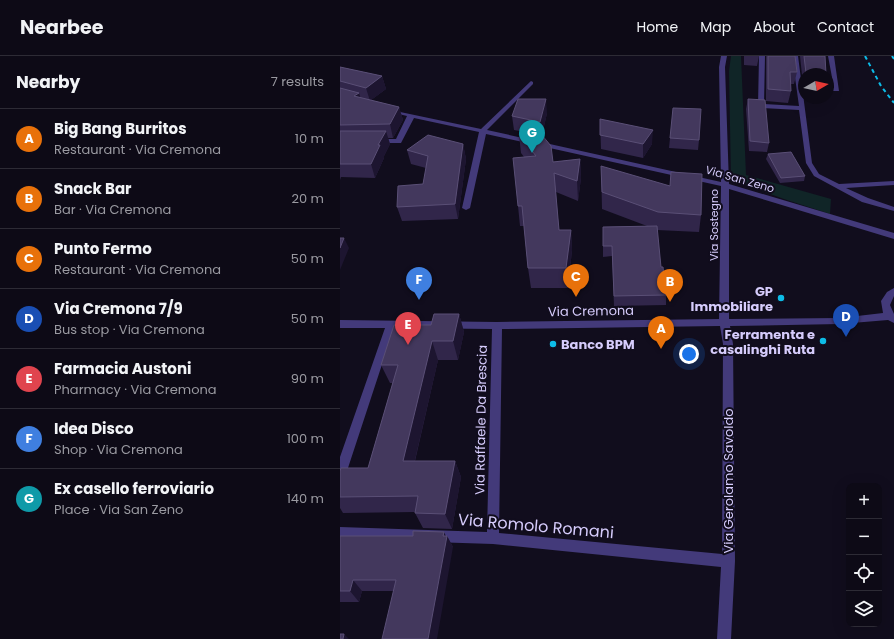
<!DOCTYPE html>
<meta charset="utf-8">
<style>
body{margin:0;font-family:Poppins,sans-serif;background:#1b1823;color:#f1f3f6}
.controls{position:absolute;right:12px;bottom:12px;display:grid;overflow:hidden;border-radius:8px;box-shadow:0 4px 16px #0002}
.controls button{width:36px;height:36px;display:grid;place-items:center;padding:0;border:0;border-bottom:1px solid #2d2b35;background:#0d0a16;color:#f1f3f6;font:20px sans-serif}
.compass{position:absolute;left:458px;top:12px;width:36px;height:36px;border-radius:50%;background:#0d0a16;box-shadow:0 4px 16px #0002;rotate:81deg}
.you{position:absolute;left:349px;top:298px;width:14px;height:14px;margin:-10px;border:3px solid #fff;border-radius:50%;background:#1a73e8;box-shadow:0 0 0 6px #1a73e833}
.badge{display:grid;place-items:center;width:26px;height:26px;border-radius:50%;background:#ea580c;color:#fff;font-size:13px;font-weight:700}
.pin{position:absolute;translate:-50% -33px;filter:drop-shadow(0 1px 2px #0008)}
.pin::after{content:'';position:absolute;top:21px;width:14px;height:12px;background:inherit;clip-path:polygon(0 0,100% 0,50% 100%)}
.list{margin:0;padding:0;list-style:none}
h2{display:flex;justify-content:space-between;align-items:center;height:52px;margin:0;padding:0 16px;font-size:17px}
h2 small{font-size:13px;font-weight:400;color:#9a9aa1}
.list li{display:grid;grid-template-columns:26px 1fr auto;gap:12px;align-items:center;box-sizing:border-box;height:60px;padding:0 16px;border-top:1px solid #2d2b35}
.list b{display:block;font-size:15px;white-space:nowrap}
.list p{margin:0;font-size:13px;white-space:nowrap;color:#9a9aa1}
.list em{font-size:13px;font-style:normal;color:#9a9aa1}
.icon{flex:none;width:22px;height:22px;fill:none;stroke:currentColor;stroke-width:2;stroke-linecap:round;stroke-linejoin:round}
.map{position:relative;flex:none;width:554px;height:583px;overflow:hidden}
header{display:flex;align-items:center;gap:24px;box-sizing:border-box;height:56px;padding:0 20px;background:#0d0a16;border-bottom:1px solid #2d2b35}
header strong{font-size:19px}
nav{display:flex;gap:22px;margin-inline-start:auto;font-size:14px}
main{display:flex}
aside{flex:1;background:#0d0a16}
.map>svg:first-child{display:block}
</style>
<header>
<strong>Nearbee</strong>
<nav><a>Home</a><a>Map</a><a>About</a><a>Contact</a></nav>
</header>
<main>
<aside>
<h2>Nearby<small>7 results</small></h2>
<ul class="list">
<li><span class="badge" style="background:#e8710a">A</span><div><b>Big Bang Burritos</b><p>Restaurant · Via Cremona</p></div><em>10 m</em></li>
<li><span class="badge" style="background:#e8710a">B</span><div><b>Snack Bar</b><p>Bar · Via Cremona</p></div><em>20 m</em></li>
<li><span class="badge" style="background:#e8710a">C</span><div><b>Punto Fermo</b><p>Restaurant · Via Cremona</p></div><em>50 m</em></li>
<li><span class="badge" style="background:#1a4fb4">D</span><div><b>Via Cremona 7/9</b><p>Bus stop · Via Cremona</p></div><em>50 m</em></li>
<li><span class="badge" style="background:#e0444e">E</span><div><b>Farmacia Austoni</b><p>Pharmacy · Via Cremona</p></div><em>90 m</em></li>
<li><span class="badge" style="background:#3f7fe0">F</span><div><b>Idea Disco</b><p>Shop · Via Cremona</p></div><em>100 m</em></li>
<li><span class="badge" style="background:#0f9aa8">G</span><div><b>Ex casello ferroviario</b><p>Place · Via San Zeno</p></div><em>140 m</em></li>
</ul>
</aside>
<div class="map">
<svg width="554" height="583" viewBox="0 0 554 583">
<rect width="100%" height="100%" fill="#110d1d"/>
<!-- green -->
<path fill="#102527" d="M391,0h10l5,119 85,24 -1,15 -46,-15 -53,-19 -2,-109z"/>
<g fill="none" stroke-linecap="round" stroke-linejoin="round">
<!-- service -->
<path fill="#433a7a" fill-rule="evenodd" d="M419,0h6l-1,48 35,2 -7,-50h6l14,107 7,11 20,10 55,-3v4l-48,3 22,10 26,9v4l-32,-9 -48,-26 -8,-13 -7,-53 -38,-2 -3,-2z
M488,0h6l5,35h-11v-4l6,1z"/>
<!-- minor -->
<path fill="#433a7a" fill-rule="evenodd" d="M381,0h6l-2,11 4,117 165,49v6l-165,-50v130l111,-1 43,-5 -2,-12 6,-9 7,-4v8l-4,9 4,9v9l-6,-3 -48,4 -110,2 3,18 2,217 -4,78h-14l4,-72 -228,-23 -153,-5v-12l147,5 5,-203 -98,-1 -48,146 -2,4 -4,1v-22l45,-129h-45v-8l157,2 222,-3 2,-133 -235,-52 -16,74 -4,2 -4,-2 17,-76 -65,-14 -13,25h-28l-1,-2 4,-2h20l11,-23 -21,-5v-2l95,20 50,-48 2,1v2l-46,46 234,52 -2,-115zM380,270l3,18 -1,210 -223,-21 3,-204z"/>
<!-- rail -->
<path stroke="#0dbce7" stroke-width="2" stroke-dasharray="4 3.5" stroke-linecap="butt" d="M525,0l16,30 13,17
M552,0l2,3"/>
</g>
<!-- wall -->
<path fill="#31264a" d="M404,0h15l-2,10 -13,-1z
M426,0h29l2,16 -3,12h-3v7l-3,12 -22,-2z
M460,0h25l1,18h-22v11h-1z
M0,11l42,9 4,13 -15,11 28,7 4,13 -10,18h-5l2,6 -6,12v2l-9,20 -34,-1 -1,3z
M408,43l21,44 -2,9 -18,-1 -3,-42z
M207,57l-5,22 11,27 27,-3 1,19 -3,23 -22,-9 3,38h12l1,20 -4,38h-37l-3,-20 -4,-42h-4l-2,-20 6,-49 -3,-4 -2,-19 5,-2 -10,-2 -2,-14z
M260,63l52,25 -9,14 -42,-9z
M330,82l29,2 -1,10 -29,-2z
M123,88l3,15 -8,60 -56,2 -5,-14 26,-23 3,-16 -15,-4 -4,-14z
M428,98l37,22 -1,5 -24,2 -14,-24z
M261,110l100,49 -2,17 -42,-2 4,37 5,28v10l-52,1 -2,-50 -9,1v-30l44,-1 -45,-17z
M119,258l5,18 -6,28h-20l-23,101h40l6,16 -9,52 -29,-1 -8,-15v-1l-72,1 -3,-5v-37l28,-3 25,-85h-3l-9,-18 50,-40z
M0,480h107l6,11 -60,44h-31l-3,11h-19z"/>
<!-- shaded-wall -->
<path fill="#1d1530" d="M42,20l4,13 -16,12 -4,-13z
M19,37l4,13 -9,-10z
M206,43l1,14 -5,23 -2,-14z
M59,51l4,13 -10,18 -3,-14z
M313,74l-1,14 -9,14v-14z
M46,75l4,13 -6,12v2l-9,20 -4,-14 7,-19z
M123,88l3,15 -8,60 -3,-15z
M240,103l1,19 -3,23 -1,-20z
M231,174l1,20 -4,38 -2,-20z
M4,182l5,10 -9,22v-22z
M119,258l5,18 -6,28 -5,-19z
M92,285l6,19 -27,117 -8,-16z
M115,405l6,16 -9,52 -7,-15z
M104,476l3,6v-2l6,11 -16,92h-9z
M13,524l9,11 -3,11 -9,-11z
M4,578l5,5h-6z"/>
<!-- building -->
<path fill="#43385d" stroke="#5a4f76" d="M428,0h27l2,16h-7l1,19 -23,-2z
M464,0h21l1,18 -20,-1z
M0,11l42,9 -16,12 -26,-7z
M0,32l19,5 -5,3 45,11 -9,17 -50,1z
M178,43h28l-6,23 -28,-6z
M408,43l17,1 4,43 -19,-2z
M333,52l28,1 -2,31 -29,-2z
M260,63l53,11 -10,14 -43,-9z
M197,73l14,17 2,16 27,-3 -3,22 -23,-8 5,57h12l-5,38h-38l-6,-62h-4l-5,-48 23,-2 -17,-22z
M0,75h46l-8,14h2l-9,19h-31z
M88,79l35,9 -8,60 -58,3 1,-21 25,-2 5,-28 -21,-6z
M451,96l14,24 -24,2 -13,-24z
M261,110l69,20 1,-14 31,2 -1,41 -43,-3 -56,-20z
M317,170l4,41h2l3,28 -52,1 -2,-50h-9v-19z
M0,182h4l-4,10z
M94,258h25l-6,27h-21l-29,120h52l-10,53 -30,-1 3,-17 -78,1v-26l1,-3h27l30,-103h-17l13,-40h37z
M73,475l31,1 -1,4h4l-19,103h-46l14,-59h-43l-3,11h-10v-55h73z
M0,578h4l-1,5h-3z"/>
<!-- markers -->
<g fill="#0dbce7" stroke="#110d1d" stroke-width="1.5">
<circle cx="441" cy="242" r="4"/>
<circle cx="483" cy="285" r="4"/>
<circle cx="213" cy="288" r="4"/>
</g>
<g text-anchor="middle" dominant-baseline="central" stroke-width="4" stroke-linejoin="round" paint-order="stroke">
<!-- far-street labels -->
<g font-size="11" fill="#d6ccfc" stroke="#110d1d">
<text transform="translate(400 123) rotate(16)">Via San Zeno</text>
<text transform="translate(374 169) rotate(-90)">Via Sostegno</text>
</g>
<!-- poi labels -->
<g font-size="13" font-weight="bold" fill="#d6ccfc" stroke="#110d1d" text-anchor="end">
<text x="433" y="235">GP<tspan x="433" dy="15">Immobiliare</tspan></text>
<text x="475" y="278">Ferramenta e<tspan x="475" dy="15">casalinghi Ruta</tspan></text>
<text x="221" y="288" text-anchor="start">Banco BPM</text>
</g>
<!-- street labels -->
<g font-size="13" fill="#d6ccfc" stroke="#110d1d">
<text transform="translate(251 255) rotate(-1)">Via Cremona</text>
<text transform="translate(141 364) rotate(-89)">Via Raffaele Da Brescia</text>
<text transform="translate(388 425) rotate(-90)">Via Gerolamo Savoldo</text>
</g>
<!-- near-street labels -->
<g font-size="16" fill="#d6ccfc" stroke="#110d1d">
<text transform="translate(196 470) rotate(5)">Via Romolo Romani</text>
</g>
</g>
</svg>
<div class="controls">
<button>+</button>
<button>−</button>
<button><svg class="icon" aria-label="locate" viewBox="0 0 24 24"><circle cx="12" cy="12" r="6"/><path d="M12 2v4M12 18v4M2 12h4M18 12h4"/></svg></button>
<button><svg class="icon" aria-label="layers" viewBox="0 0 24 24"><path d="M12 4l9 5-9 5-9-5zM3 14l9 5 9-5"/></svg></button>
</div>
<svg class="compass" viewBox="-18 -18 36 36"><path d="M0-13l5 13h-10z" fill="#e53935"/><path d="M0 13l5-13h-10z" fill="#9a9aa1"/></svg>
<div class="you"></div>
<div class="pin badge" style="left:321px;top:293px;background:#e8710a">A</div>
<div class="pin badge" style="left:330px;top:246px;background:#e8710a">B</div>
<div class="pin badge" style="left:236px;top:241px;background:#e8710a">C</div>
<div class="pin badge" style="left:506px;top:281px;background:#1a4fb4">D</div>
<div class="pin badge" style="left:68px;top:289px;background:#e0444e">E</div>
<div class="pin badge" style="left:79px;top:244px;background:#3f7fe0">F</div>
<div class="pin badge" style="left:192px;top:97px;background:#0f9aa8">G</div>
</div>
</main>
